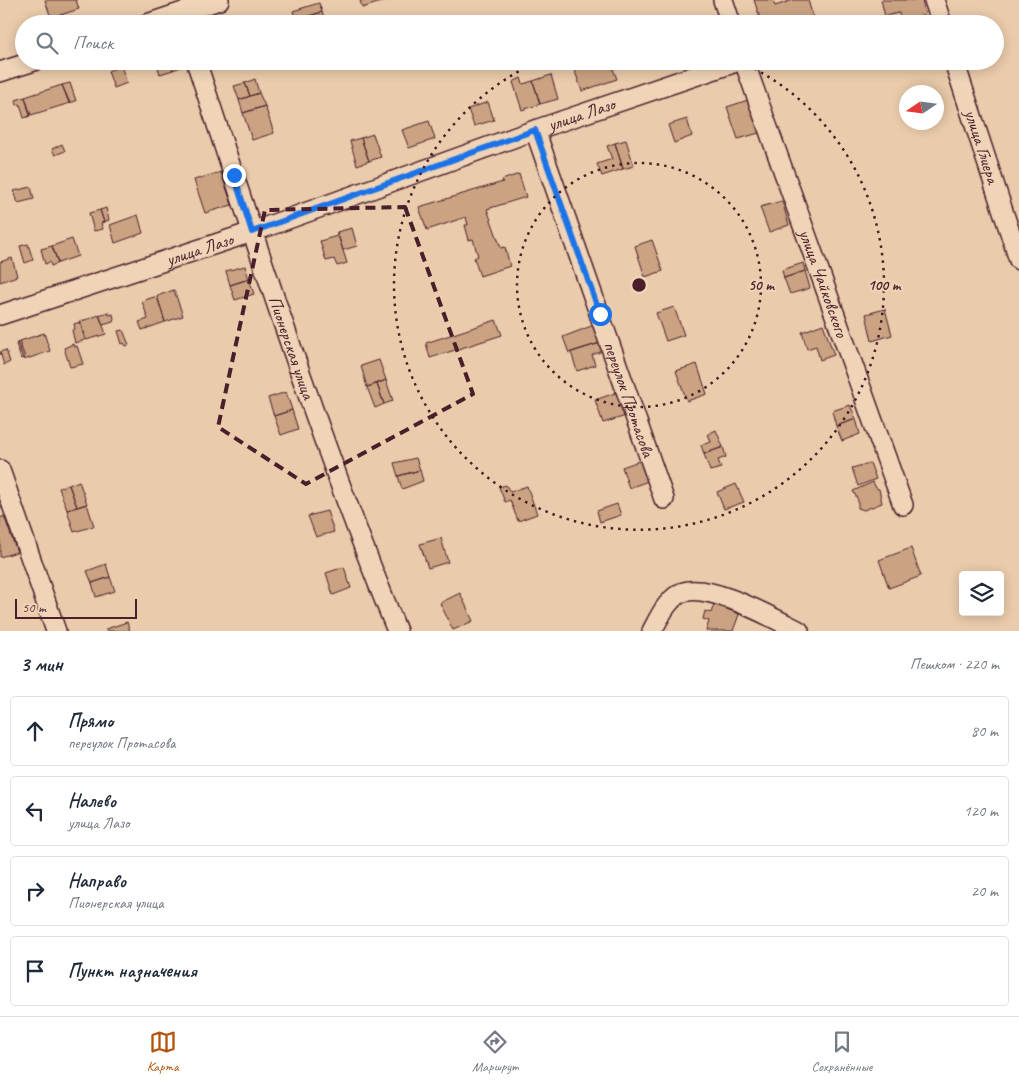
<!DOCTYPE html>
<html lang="ru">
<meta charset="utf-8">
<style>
body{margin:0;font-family:Caveat,sans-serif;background:#f6f6f7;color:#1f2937}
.controls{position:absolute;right:15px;bottom:15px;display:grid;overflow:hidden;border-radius:5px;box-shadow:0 2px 12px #0003}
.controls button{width:45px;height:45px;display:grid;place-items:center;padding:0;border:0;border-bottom:1px solid #e0e1e3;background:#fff;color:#1f2937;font:25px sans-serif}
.compass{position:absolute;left:899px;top:85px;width:45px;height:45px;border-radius:50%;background:#fff;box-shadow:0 2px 12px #0003;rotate:257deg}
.scale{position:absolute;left:15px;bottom:12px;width:122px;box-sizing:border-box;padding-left:5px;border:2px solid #4a1f2b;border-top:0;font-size:14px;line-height:18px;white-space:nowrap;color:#4a1f2b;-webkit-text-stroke:4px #f0d4b7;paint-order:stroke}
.stop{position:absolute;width:15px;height:15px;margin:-11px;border:4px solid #1a73e8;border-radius:50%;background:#fff}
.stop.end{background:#1a73e8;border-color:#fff;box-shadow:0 1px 5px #0008}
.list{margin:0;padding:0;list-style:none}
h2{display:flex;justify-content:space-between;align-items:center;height:65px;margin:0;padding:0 20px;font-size:21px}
h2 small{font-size:16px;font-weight:400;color:#747a83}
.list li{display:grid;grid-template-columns:32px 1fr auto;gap:15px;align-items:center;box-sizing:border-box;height:70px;margin:0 10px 10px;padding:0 10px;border:1px solid #e0e1e3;border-radius:5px}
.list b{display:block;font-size:19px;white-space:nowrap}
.list p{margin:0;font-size:16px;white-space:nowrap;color:#747a83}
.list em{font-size:16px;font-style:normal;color:#747a83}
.icon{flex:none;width:28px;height:28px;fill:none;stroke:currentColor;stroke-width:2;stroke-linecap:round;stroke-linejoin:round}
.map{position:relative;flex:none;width:1019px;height:631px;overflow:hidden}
.search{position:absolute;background:#fff;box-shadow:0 2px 12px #0003;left:15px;right:15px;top:15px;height:55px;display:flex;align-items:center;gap:12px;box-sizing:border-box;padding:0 18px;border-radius:28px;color:#747a83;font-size:19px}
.sheet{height:385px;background:#fff}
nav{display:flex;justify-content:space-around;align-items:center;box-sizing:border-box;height:70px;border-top:1px solid #e0e1e3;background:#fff;font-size:14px;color:#747a83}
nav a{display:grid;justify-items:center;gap:2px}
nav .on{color:#b45309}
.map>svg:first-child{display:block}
</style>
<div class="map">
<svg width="1019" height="631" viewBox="0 0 1019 631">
<rect width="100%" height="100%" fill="#eacbab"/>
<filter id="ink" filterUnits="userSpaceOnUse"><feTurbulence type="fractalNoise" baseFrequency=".02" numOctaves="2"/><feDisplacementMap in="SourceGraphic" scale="10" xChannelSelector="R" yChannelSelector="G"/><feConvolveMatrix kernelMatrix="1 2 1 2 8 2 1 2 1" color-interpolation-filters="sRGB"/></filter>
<g filter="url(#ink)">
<!-- building -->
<path fill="#cba382" stroke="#4a1f2b" d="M45,0h31l3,9 -28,9z
M360,0h27l-25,8z
M754,0h19l2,6 18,-6h15l6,21 -7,3h-45z
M881,0h41l3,15 -24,6 -2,-8 -14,3z
M319,3l3,9 -26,8 -3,-9z
M322,12l3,9 -8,3h-20l-1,-4z
M156,61h14l3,9 -13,4z
M170,61h14l2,4 -13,5z
M590,61h20l7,18 -35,12 -9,-25z
M121,66l6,17 -13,5 -6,-17z
M551,75l7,24 -18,5 -7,-23z
M521,78l2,6 10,-3 7,23 -18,6 -9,-28z
M255,79l4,14 -9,3 -5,-13z
M70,83l6,18 -7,2 -7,-18z
M245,83l5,13 -11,4 -5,-14z
M62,85l8,18 -39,12 -6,-18z
M259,93l6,13 -22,7 -4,-13z
M25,97l5,19 -6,2 -4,-14 -3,1 -1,-5z
M748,100l11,33 -21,6 -11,-32z
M488,102l6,18 -20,6 -6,-17z
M265,106l9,27 -22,7 -9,-27z
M687,119l5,17 -18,7 -6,-18z
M429,121l6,18 -26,9 -7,-18z
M373,134l8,23 -12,4 -8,-23z
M361,138l8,23 -12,4 -7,-24z
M626,140l8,26 -11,3 -8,-26z
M615,143l8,26 -21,7 -5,-12 15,-5 -5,-13z
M62,144l3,7 -10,4 -3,-6z
M221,172l11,33 -27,8 -11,-33z
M519,174l7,23 -39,12 14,39 4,-1 5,19 -30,10 -6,-18 4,-2 -5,-17 -4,1 -4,-15h3l-2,-8 -39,13 -8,-23 84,-25 -1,-2z
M31,187l3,12 -16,4 -4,-12z
M782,201l7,24 -20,7 -9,-25z
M106,208l3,12 -5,2 -4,-12z
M100,210l4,12 -3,1 2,6 -9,2 -5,-18z
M138,215l5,18 -28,10 -5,-18z
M352,228l5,18 -14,4 -6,-18z
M337,232l10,31 -10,3 -3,-7 -8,2 -6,-20 17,-5z
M72,239l6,17 -20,7 -6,-17z
M652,240l11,31 -18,6 -10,-31z
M28,244l5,16 -8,3 -5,-17z
M52,246l6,17 -7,3 -1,-4 -5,2 -4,-15z
M12,258l5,18 -17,6v-20z
M803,263l2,8 -21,7 -2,-8z
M245,266l4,13 -19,6 -4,-14z
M805,271l5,17 -20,6 -6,-16z
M249,279l5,15 -19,6 -5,-15z
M174,290l9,26 -18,6 -8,-26z
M157,296l8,26 -23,8 -3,-8 9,-3 -6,-18z
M674,307l10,28 -18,6 -10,-28z
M885,309l7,26 -20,6 -6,-27z
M108,312l1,3 4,-1 1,5 -1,3 -10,3 -4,-10z
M99,315l7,19 -20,6 -6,-18z
M496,320l6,15 -72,23 -4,-15z
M80,322l5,18 -10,3 -3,-13 3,-1 -1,-5z
M823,324l11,31 -14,5 -4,-14 -9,3 -5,-17z
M594,325l6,18 -31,10 -6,-16z
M123,330l6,15 -3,1 -2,-3 -2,1 -4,-13z
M44,333l6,18 -26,9 -7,-18z
M19,342l6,15 -4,2 -5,-15z
M600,343l3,8 -11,4 3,10 -18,6 -6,-19z
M73,344l1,3 3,-1 6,18 -13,3 -6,-19z
M6,350l4,12 -6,3 -4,-13z
M379,360l7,20 -19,7 -6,-21z
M697,364l10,30 -20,7 -11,-30z
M386,380l7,21 -9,3 -7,-20z
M377,384l7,20 -9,4 -8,-21z
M286,392l6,18 -18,6 -6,-18z
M618,392l8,24 -23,7 -8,-23z
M850,405l6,14 -20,7 -4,-15z
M292,410l6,19 -17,6 -7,-19z
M856,419l4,15 -18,7 -6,-15z
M716,430l7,17 -19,7 -3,-9 10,-3 -3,-8z
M723,447l3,10 -8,3 3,8 -11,3 -6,-17z
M416,458l4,12 -22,6 -4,-13z
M642,460l6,21 -19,7 -7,-21z
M870,463l6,16 -18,7 -6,-18z
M420,470l3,11 -21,8 -4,-13z
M79,481l8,23 -10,3 -8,-22z
M873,482l3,6 3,1 3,14 -18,7 -6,-2v-8l-5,-9z
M736,484l8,18 -20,7 -7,-17z
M69,485l8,22 -10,3 -8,-22z
M506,485l4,7 17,-6 10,28 -19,7 -8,-21 -5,2 -6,-15z
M87,504l7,22 -20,6 -7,-22z
M617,504l4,11 -21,7 -3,-11z
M327,511l7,21 -18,5 -8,-21z
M4,516l13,36 -17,5v-39z
M441,538l7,24 -20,6 -8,-24z
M911,548l10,28 -32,12 -10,-28z
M106,564l4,13 -18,6 -5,-12z
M344,567l7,21 -18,7 -7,-22z
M110,577l5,14 -19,6 -4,-14z
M460,593l13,28 -20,9 -13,-27z
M715,601l26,8 -8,22h-27l3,-10 -6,-2 2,-8 6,2z
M127,622l3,9h-24v-2z"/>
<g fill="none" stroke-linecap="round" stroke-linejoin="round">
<defs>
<g id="minor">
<path d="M723,0l8,24"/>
<path d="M934,0l8,24"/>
<path d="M147,24l72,-24"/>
<path id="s1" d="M196,61c63,191 125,384 201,570"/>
<path id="s2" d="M744,61l159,444"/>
<path id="s3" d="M954,61l65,199"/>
<path d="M0,72l34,-11"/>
<path id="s4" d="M535,130l129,369"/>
<path id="s5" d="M0,315l252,-83 283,-102 204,-69"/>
<path d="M0,470l56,161"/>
<path d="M652,631c7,-13 14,-29 27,-37 25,-15 96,25 120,37"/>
</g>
</defs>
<!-- minor casing -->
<use href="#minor" stroke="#4a1f2b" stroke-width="22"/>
<!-- minor -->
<use href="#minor" stroke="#f0d4b7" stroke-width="19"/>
</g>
</g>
<g fill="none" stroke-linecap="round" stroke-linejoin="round" filter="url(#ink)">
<!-- route -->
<path stroke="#1a73e8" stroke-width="6" d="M234,175l18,57 283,-102 65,184"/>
</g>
<!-- marked area -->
<path fill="none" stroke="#4a1f2b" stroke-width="4" stroke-dasharray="10 6" stroke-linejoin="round" d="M405,207l68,187 -167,90 -88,-57 47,-217z"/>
<!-- distance rings -->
<g fill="none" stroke="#4a1f2b" stroke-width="2.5" stroke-dasharray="2.5 5">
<circle cx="639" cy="285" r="122"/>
<path d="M741 62A245 245 0 1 1 537 62"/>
</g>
<g text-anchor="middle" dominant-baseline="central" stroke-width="4" stroke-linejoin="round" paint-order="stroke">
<!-- street labels -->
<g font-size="18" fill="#4a1f2b" stroke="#f0d4b7">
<text stroke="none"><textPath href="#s5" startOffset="615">улица Лазо</textPath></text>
<text stroke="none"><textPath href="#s3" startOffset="90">улица Глиера</textPath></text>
<text stroke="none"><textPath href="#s5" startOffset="210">улица Лазо</textPath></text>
<text stroke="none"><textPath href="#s2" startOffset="236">улица Чайковского</textPath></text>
<text stroke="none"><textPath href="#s1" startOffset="302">Пионерская улица</textPath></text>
<text stroke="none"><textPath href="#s4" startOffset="285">переулок Протасова</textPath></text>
</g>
</g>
<circle cx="639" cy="285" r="8" fill="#4a1f2b" stroke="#f0d4b7" stroke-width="2.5"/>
<g font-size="15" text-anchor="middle" font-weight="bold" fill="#4a1f2b" stroke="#f0d4b7" stroke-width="4" stroke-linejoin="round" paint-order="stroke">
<text x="761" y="290">50 m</text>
<text x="884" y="290">100 m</text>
</g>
</svg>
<div class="controls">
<button><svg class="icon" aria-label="layers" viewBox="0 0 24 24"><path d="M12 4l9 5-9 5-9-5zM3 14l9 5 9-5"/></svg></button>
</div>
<svg class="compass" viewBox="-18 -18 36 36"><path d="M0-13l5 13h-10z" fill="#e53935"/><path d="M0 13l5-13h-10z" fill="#747a83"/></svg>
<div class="scale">50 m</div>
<div class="stop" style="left:600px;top:314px"></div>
<div class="stop end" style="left:234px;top:175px"></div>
<div class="search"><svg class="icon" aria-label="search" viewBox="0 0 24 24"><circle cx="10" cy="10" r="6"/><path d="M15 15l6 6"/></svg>Поиск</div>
</div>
<section class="sheet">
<h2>3 мин<small>Пешком · 220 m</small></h2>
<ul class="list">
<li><svg class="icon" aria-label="ahead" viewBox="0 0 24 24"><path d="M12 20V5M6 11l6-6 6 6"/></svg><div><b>Прямо</b><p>переулок Протасова</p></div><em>80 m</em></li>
<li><svg class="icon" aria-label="left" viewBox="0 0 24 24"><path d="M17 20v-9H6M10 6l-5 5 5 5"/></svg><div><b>Налево</b><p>улица Лазо</p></div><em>120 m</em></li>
<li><svg class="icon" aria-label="right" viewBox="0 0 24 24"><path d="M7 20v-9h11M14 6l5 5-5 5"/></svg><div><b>Направо</b><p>Пионерская улица</p></div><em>20 m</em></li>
<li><svg class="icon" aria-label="arrive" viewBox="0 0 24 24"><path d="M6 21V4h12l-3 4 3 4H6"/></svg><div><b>Пункт назначения</b></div></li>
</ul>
</section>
<nav>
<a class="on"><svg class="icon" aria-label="map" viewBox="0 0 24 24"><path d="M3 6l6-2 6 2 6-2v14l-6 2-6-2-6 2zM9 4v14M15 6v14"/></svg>Карта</a>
<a><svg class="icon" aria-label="directions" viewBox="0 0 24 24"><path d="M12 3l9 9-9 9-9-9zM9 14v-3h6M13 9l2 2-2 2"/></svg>Маршрут</a>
<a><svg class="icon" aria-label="saved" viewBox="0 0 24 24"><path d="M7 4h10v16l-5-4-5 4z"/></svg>Сохранённые</a>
</nav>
